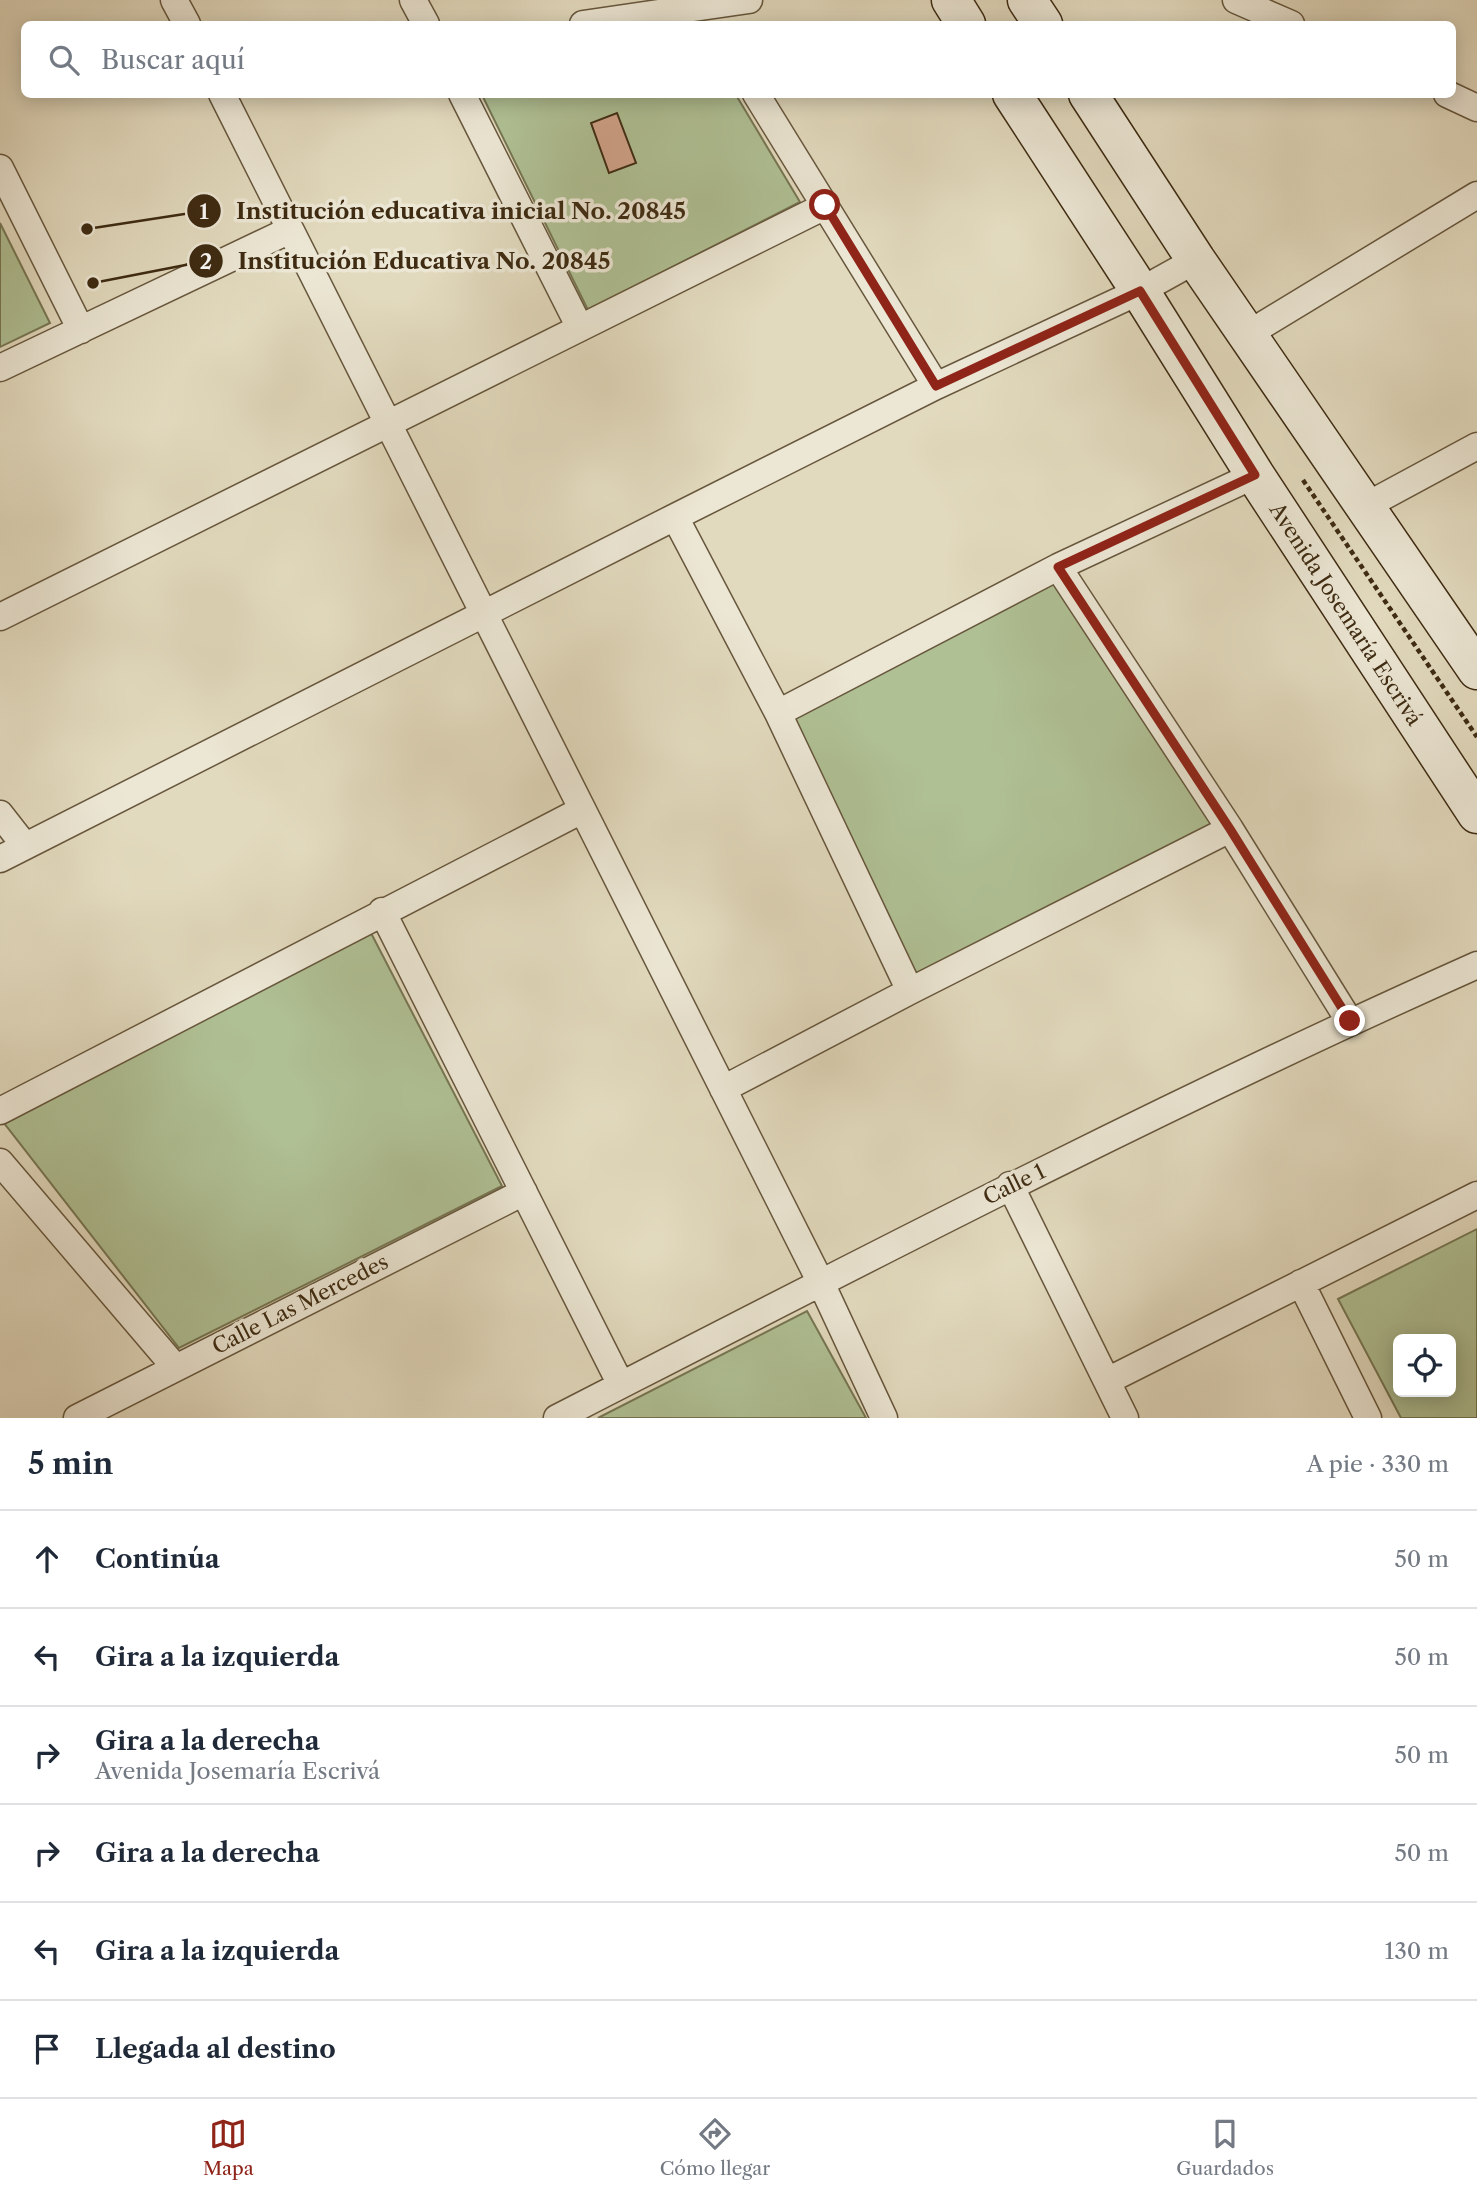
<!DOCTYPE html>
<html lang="es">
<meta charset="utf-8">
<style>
body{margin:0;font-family:"Libre Caslon Text",serif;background:#f2f2f3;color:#1f2937}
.controls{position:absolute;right:21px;bottom:21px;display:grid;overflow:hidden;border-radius:10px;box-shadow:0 4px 18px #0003}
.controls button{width:63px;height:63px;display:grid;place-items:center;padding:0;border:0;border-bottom:2px solid #e0e1e3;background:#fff;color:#1f2937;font:35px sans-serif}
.stop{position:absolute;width:21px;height:21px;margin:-16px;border:5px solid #8f2418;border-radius:50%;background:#fff}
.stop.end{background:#8f2418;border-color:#fff;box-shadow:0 2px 7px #0008}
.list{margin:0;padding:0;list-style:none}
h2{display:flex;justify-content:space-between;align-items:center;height:91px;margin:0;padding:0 28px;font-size:30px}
h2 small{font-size:23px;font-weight:400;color:#747a83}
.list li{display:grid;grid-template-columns:46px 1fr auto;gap:21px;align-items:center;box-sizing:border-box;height:98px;padding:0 28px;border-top:2px solid #e0e1e3}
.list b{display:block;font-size:26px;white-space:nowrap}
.list p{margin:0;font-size:23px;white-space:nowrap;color:#747a83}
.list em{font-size:23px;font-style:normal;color:#747a83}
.icon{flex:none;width:38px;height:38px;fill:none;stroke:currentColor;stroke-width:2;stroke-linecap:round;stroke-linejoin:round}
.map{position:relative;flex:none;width:1477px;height:1418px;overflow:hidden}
.search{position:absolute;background:#fff;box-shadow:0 4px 18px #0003;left:21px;right:21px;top:21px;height:77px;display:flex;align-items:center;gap:18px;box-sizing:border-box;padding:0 24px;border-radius:10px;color:#747a83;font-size:26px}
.sheet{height:679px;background:#fff}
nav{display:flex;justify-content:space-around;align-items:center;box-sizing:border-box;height:98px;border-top:2px solid #e0e1e3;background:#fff;font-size:19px;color:#747a83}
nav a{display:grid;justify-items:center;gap:4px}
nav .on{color:#8f2418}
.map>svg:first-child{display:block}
</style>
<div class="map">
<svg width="1477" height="1418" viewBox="0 0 1477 1418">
<rect width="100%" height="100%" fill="#e2dabe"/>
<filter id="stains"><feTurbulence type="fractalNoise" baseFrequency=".00286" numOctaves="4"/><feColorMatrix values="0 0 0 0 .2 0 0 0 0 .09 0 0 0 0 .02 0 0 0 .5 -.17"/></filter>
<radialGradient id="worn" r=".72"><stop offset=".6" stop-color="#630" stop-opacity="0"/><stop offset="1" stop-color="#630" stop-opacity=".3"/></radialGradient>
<!-- green -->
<path fill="#afc094" stroke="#767653" stroke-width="2" fill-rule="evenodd" d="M482,95h254l64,107 -212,108z
M0,223l50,100 -50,24z
M1058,567l172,262 -320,162 -132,-278z
M371,933l131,253 -323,162 -175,-225z
M1477,1229v189h-76l-63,-119zM1451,1339v53h-53v-53z
M807,1311l59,107h-268z"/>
<!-- building -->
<path fill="#d1a38b" stroke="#3e2b12" stroke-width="2" d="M617,113l19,50 -27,10 -18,-50z"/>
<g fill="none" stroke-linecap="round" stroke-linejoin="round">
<defs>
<path id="street" d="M174,0l13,24
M413,0l13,24
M1236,0l55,24
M583,24l166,-24
M222,94l599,1189 63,135
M462,94l118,234
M756,94l180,292
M1447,94l30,14
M0,168l81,162
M1248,334l229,-139
M0,368l290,-138
M1364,507l113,-61
M675,517l103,196 132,278
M1058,567l172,262 120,193
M0,617l825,-411
M778,713l280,-146 197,-92
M0,814l25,32
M0,859l675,-342 261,-131 204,-95 56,-31
M382,911l239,474
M723,1089l187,-98 320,-162
M0,1111l582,-301
M0,1162l175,205
M1010,1185l115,233
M1301,1283l67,135
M1107,1381l370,-186
M77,1418l447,-226
M557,1418c304,-156 608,-314 920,-453"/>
<path id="secondary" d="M951,0l15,24
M1027,0l16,24
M1012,94l128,197 115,184 222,339
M1088,94l108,166 281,410"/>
</defs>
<!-- street casing -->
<use href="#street" stroke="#67573d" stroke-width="29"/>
<!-- secondary casing -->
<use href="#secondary" stroke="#3e2b12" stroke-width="41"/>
<!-- path -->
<path stroke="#3e2b12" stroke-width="4.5" stroke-dasharray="5 3.5" stroke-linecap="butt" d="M1303,480l174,257"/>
<!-- street -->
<use href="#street" stroke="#ece7d5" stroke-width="26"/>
<!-- secondary -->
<use href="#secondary" stroke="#ece7d5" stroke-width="38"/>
</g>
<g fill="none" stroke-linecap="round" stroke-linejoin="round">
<!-- route -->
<path stroke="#8f2418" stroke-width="9" d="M825,205l111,181 204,-95 115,184 -197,92 172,262 120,192"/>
</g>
<g text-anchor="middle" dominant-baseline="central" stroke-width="7" stroke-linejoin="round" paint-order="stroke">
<!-- street labels -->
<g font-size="21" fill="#3e2b12" stroke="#ece7d5">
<text transform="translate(1346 614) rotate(57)">Avenida Josemaría Escrivá</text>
<text transform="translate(1014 1184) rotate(-26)">Calle 1</text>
<text transform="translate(300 1304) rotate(-27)">Calle Las Mercedes</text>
</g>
</g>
<!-- callouts -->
<path fill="none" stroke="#3e2b12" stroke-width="2.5" d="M87 229L204 211M93 283L206 261"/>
<g fill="#3e2b12" stroke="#ece7d5" stroke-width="2.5">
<circle cx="87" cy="229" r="7"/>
<circle cx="93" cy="283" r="7"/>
<circle cx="204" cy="211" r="18"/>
<circle cx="206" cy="261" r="18"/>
</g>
<g font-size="21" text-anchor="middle" font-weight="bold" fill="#fff">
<text x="204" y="219">1</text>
<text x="206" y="269">2</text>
</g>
<g font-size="23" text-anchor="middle" font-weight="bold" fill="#3e2b12" stroke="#ece7d5" stroke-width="7" stroke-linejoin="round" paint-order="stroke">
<text x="461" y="219">Institución educativa inicial No. 20845</text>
<text x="424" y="269">Institución Educativa No. 20845</text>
</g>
<rect width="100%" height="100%" filter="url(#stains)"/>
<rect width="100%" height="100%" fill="url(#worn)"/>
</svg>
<div class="controls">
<button><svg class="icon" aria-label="locate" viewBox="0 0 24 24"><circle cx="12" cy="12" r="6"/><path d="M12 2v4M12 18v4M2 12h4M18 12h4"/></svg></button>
</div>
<div class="stop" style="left:825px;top:205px"></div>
<div class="stop end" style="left:1350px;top:1021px"></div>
<div class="search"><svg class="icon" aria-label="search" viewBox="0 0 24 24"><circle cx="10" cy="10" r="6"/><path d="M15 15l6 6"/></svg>Buscar aquí</div>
</div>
<section class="sheet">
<h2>5 min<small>A pie · 330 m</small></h2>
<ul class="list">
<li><svg class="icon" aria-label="ahead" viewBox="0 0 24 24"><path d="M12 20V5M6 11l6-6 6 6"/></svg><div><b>Continúa</b></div><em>50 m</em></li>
<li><svg class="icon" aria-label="left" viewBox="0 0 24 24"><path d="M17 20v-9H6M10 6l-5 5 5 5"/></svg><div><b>Gira a la izquierda</b></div><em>50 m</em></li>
<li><svg class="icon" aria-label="right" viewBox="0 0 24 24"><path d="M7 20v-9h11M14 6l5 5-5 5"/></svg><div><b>Gira a la derecha</b><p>Avenida Josemaría Escrivá</p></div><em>50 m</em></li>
<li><svg class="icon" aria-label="right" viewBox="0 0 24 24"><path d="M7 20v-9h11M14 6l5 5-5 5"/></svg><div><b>Gira a la derecha</b></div><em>50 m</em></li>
<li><svg class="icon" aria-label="left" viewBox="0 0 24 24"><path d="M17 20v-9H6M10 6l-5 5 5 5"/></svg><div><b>Gira a la izquierda</b></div><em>130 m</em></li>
<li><svg class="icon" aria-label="arrive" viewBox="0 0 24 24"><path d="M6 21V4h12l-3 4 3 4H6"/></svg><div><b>Llegada al destino</b></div></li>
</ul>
</section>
<nav>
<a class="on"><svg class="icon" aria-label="map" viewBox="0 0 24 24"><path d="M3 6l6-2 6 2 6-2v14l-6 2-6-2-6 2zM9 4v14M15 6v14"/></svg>Mapa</a>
<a><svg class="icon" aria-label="directions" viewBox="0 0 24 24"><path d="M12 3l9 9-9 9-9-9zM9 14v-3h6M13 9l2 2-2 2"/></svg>Cómo llegar</a>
<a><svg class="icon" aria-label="saved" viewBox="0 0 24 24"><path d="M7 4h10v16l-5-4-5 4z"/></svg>Guardados</a>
</nav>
